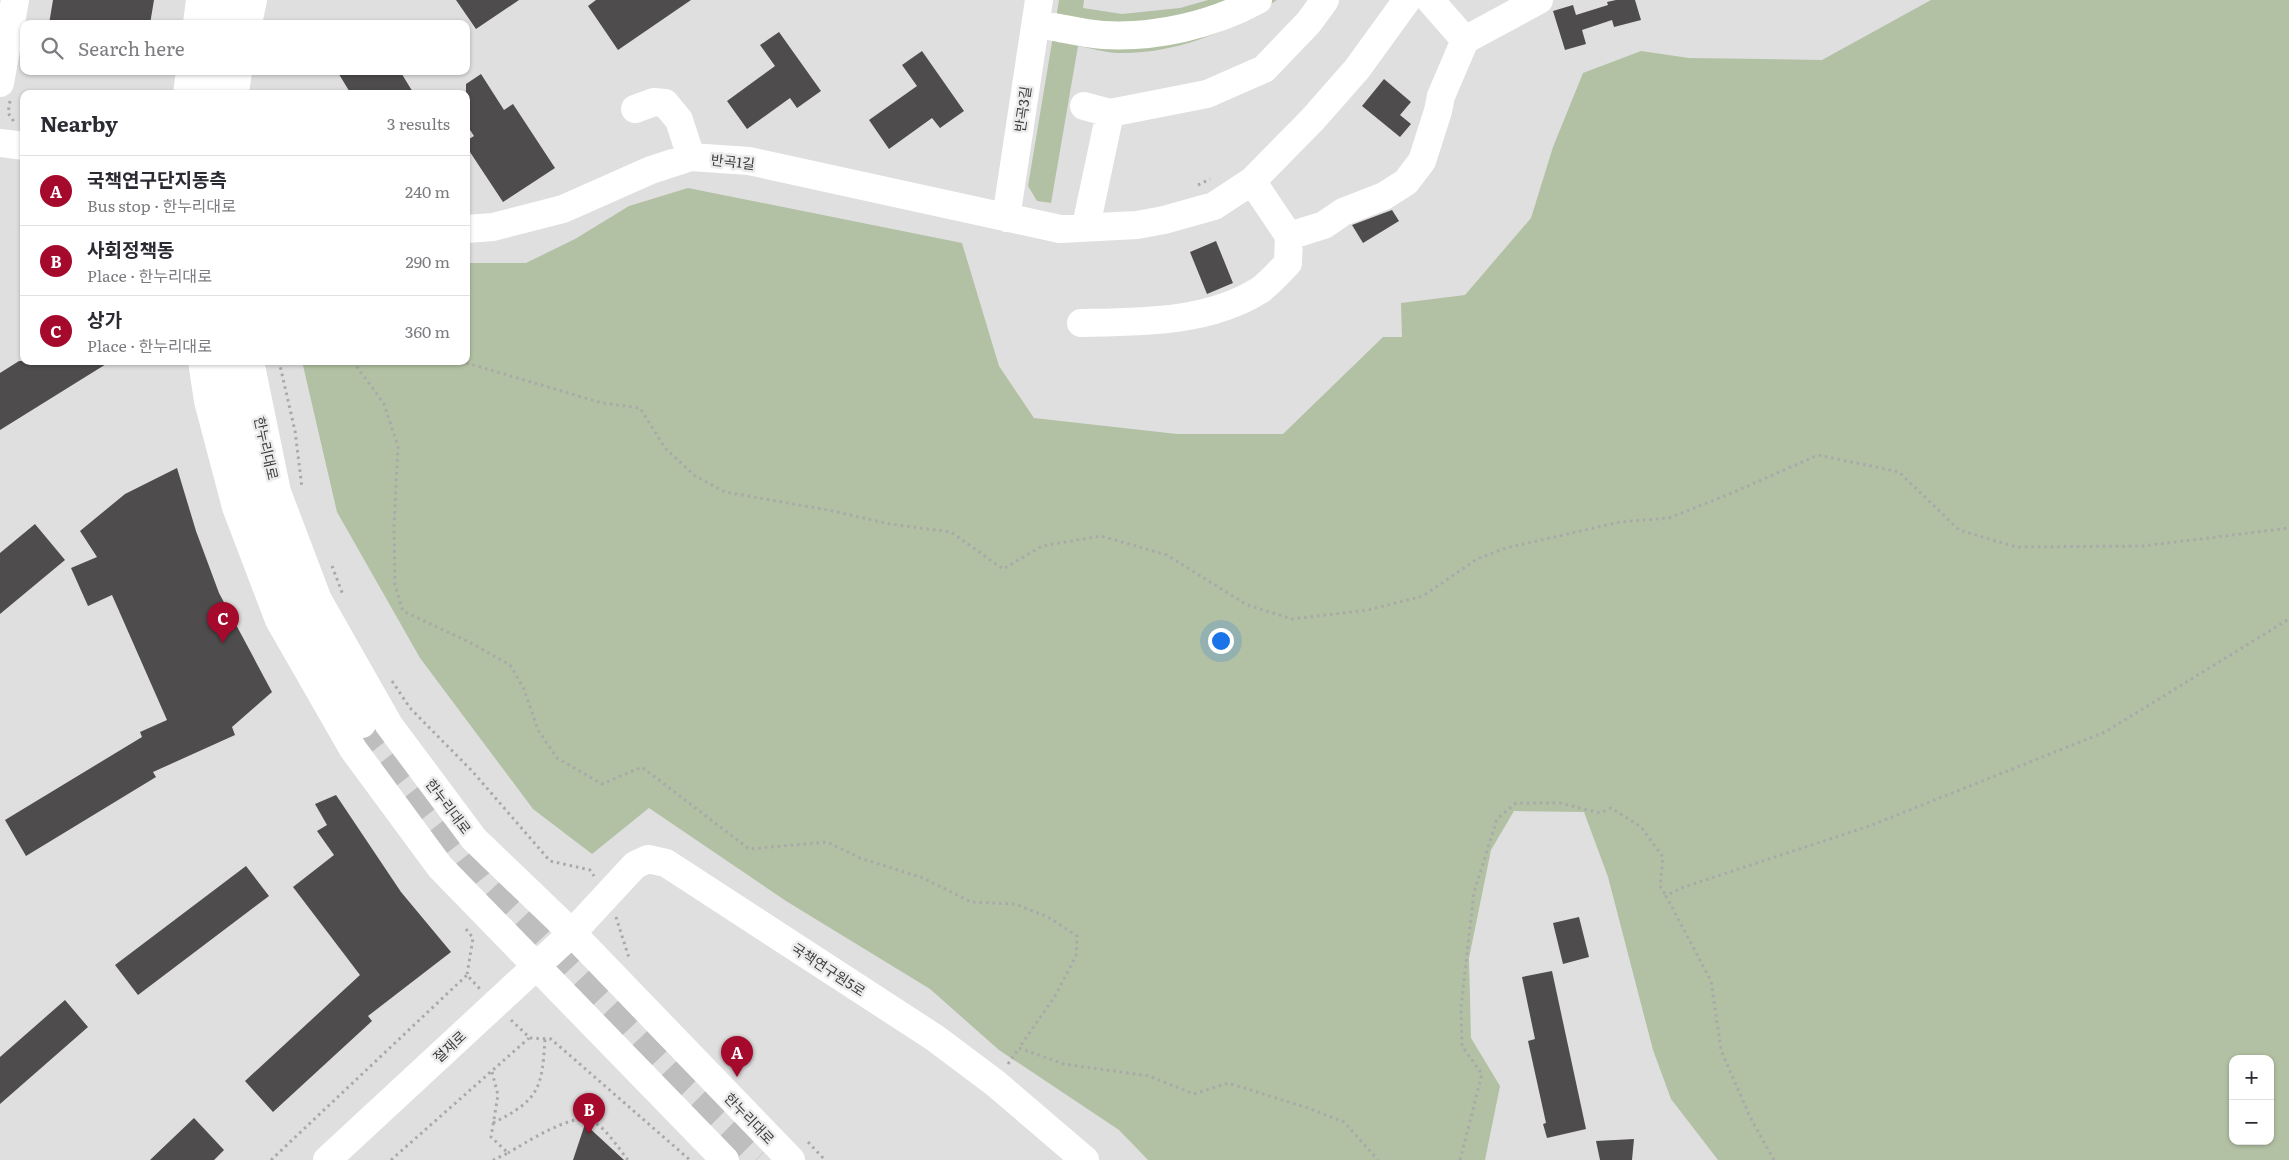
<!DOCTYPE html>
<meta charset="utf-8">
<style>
body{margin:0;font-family:Literata,"Noto Sans KR",serif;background:#f2f2f3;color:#2b2b33}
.controls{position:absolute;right:15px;bottom:15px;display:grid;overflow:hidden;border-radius:10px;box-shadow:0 1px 4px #0004}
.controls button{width:45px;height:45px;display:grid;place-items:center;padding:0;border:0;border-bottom:1px solid #e1e1e2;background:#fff;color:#2b2b33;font:25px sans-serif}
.you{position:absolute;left:1220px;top:640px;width:18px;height:18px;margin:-12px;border:4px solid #fff;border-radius:50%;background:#1a73e8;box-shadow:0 0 0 8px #1a73e833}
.badge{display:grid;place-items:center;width:32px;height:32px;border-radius:50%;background:#a50a2d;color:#fff;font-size:16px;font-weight:700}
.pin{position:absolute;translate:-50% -41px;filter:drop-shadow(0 1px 2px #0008)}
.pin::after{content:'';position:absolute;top:26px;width:18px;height:15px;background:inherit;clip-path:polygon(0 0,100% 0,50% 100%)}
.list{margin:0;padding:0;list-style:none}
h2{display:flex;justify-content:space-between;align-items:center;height:65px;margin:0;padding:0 20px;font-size:21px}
h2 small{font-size:16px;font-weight:400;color:#7c7c81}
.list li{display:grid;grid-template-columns:32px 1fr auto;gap:15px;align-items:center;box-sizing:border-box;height:70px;padding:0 20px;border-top:1px solid #e1e1e2}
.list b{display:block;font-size:19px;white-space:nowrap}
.list p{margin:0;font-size:16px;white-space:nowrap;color:#7c7c81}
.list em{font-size:16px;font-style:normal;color:#7c7c81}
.icon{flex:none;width:28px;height:28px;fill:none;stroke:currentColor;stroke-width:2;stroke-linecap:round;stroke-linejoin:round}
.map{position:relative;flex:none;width:2289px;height:1160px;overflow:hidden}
.search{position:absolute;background:#fff;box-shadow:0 1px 4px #0004;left:20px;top:20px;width:450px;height:55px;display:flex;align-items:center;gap:12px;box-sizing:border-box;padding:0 18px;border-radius:10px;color:#7c7c81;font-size:19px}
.panel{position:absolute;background:#fff;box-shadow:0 1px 4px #0004;left:20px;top:90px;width:450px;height:275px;border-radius:10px}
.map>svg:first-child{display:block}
</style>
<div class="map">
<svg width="2289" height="1160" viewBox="0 0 2289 1160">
<rect width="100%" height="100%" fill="#dfdfe0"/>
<!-- green -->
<path fill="#b2c1a3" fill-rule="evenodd" d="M1059,0h25l-1,8 39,6 58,-6 28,-8h69c-47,32 -104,55 -161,53 -13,-1 -26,-5 -38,-7l-27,157 -14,-2 -9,-15z
M1931,0h358v1160h-571l-47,-61 -18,-49 -45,-173 -24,-65 -70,-1 -23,39 -22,108 2,80 29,48 -15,74h-337l-29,-30 -120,-80 -69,-61 -144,-88 -137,-93 -57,46 -59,-45 -113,-151 -83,-146 -35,-151h164v-98h60l49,-24 54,-33 59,-18 274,55 37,123 35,52 143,16h106l100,-97h19l-1,-34 64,-8 66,-77 22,-71 30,-74 58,-22 48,7 133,2zM2233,1059h37v82h-37z"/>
<!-- building -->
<path fill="#4e4c4c" d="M53,0h101l-4,24h-101z
M456,0h63l-43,29z
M596,0h95l-73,50 -30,-44z
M1616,0h19l6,20 -27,7 -2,-7 -30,10 4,14 -21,6 -12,-39 20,-6 3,10 32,-10 -1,-3z
M779,32l42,59 -24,17 -7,-10 -43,31 -20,-28 48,-35 -15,-21z
M922,51l42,60 -24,17 -8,-10 -43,31 -20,-29 48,-34 -15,-21z
M337,71h63l14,23h-63z
M481,74l23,36 9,-6 42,64 -52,34 -37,-56v-5l8,-5 -8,-12v-40z
M1384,79l27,23 -11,13 11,9 -11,13 -38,-31z
M1392,210l7,11 -36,22 -11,-18z
M1216,241l17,42 -26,11 -17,-42z
M19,361h92l-111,69v-57z
M177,468l19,63 23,62 53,99 -40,35 3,8 -82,37 3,5 -130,79 -21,-36 137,-83 -2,-5 27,-12 -55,-125 -24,11 -17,-38 26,-11 -17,-26 45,-37z
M35,524l30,36 -65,54v-61z
M336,795l65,97 50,60 -83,64 4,5 -99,91 -28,-31 115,-106 -67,-88 41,-32 -17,-24 10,-6 -12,-21z
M246,866l23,30 -131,99 -23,-30z
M1579,917l10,40 -26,7 -10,-41z
M1552,971l34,158 -39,9 -4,-14 3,-1 -18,-82 7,-2 -13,-62z
M65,1000l23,27 -88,77v-47z
M194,1118l30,32 -10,10h-64z
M585,1124l39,36h-51z
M1634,1139l-2,21h-32l-4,-19z"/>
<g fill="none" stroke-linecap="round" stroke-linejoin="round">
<!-- minor-tunnel -->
<path stroke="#bebebf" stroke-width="28" stroke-dasharray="28 14" stroke-linecap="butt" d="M362,724l122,156 188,197 84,83"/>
<!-- path -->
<path stroke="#a9a9aa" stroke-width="3" stroke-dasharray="2.5 4" stroke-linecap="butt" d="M10,101l-2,12 7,10
M1198,185l12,-6
M279,361l16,70 7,57
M353,361l31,43 14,42 -4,80 1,59 8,26 68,32 39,22 14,24 14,41 19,28 45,26 40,-17 107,82 78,-7 33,16 63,20 48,24 44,2 33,13 29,19 -1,20 -21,40 -36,52
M460,361l142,42 38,5 25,40 30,28 30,16 103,18 62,14 61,8 52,37 39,-23 59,-10 66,19 80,50 45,14 76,-9 55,-14 54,-37 29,-11 114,-26 49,-4 63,-25 86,-38 81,17 60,58 57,17 127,-1 146,-18
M332,566l11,29
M392,681l18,27 63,64 77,89 40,9 4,6
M616,917l13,41
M466,929l7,9 -6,37 13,14
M511,1020l19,18 21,1 139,121
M1008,1064l11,-16 45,16 85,12 45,18 34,-11 80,25 36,14 34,38
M492,1072l6,23 -7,42 17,16 -15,7
M493,1123c46,-23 49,-34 52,-84
M808,1142l17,18
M508,1153c17,-10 64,-40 82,-33 16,7 28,28 38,40
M271,1160l196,-185
M391,1160l138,-122
M1460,1160l22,-86 -20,-28 -1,-39 13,-115 23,-73 19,-16h44l40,10 11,-5 30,19 22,30 -3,29 6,10
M1774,1160l-24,-43 -29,-67 -10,-69 -45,-85 15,-8 191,-63 233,-93 184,-113"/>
<!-- minor -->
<path stroke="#fff" stroke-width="28" d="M197,24l3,-24
M222,24l3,-24
M248,24l5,-24
M1054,27c16,3 33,7 49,8 53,3 109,-10 155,-35
M1465,40l74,-40
M0,83l15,-83
M187,94l3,-23
M213,94l2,-23
M235,94l3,-23
M1084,106l26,7 97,-19 57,-25 45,-47 16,-22
M635,109l19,-7 11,1 14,17 12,37
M0,143l24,3
M1006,218l33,-218
M1086,226l24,-113
M466,229l27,-2 70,-18 88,-39 40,-13 58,4 311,68 77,-4 27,-5 50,-14 38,-25 61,-62 44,-50 50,-69
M1289,236l35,-11 19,-13 41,-16 22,-14 16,-21 16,-50 3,-15 24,-56 -35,-40
M1081,323c59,-1 127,0 179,-33 10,-7 19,-18 28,-27l1,-27 -37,-55
M202,361l6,40 28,106 43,113 74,129 87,118 285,293
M225,361l38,158 50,124 49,81
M250,361l27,131 41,108 71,125 85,114 98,94 219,227
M327,1160l245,-227 63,-68 13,-6 18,4 269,175 60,45 90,77"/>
</g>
<g text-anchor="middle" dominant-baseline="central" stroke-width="5" stroke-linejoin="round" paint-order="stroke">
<!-- street labels -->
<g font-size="14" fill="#3b3c3c" stroke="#ececed">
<text transform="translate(1022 109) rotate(-82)">반곡3길</text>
<text transform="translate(733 161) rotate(6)">반곡1길</text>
<text transform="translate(267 448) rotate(77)">한누리대로</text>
<text transform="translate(449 806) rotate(53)">한누리대로</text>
<text transform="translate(829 969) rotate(33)">국책연구원5로</text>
<text transform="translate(449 1046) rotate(-43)">절재로</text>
<text transform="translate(750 1118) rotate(46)">한누리대로</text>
</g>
</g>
</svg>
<div class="controls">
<button>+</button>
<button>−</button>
</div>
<div class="you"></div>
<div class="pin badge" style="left:737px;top:1077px">A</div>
<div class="pin badge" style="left:589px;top:1134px">B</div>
<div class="pin badge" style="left:223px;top:643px">C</div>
<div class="search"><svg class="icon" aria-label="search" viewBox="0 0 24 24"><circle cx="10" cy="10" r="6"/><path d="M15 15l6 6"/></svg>Search here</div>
<section class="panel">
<h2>Nearby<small>3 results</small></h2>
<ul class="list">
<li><span class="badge">A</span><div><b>국책연구단지동측</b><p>Bus stop · 한누리대로</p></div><em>240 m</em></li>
<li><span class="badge">B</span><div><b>사회정책동</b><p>Place · 한누리대로</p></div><em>290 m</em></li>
<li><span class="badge">C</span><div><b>상가</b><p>Place · 한누리대로</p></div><em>360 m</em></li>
</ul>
</section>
</div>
